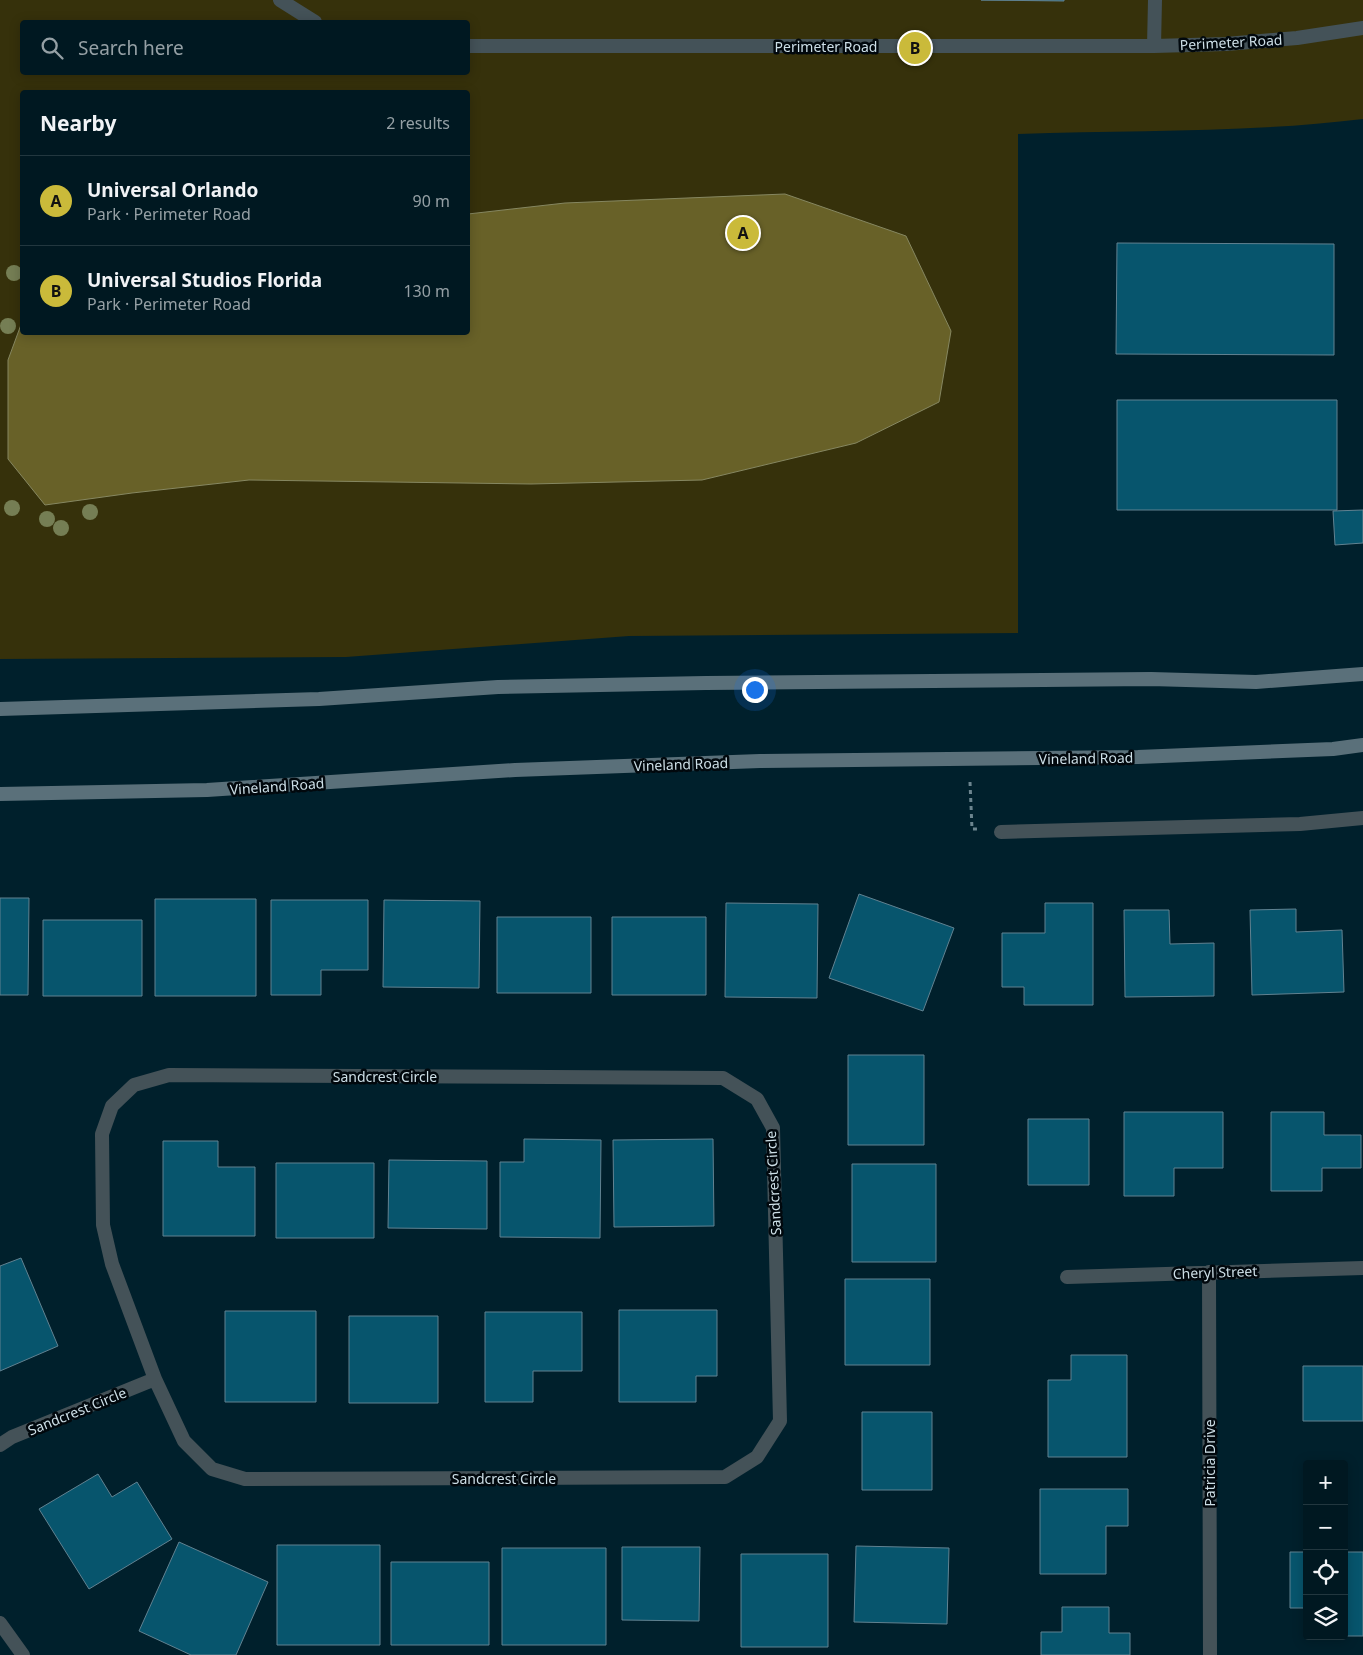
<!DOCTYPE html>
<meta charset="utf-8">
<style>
body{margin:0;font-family:"Noto Sans",sans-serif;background:#0e252e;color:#f1f3f6}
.controls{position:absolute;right:15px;bottom:15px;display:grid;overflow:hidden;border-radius:5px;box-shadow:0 2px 12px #0003}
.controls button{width:45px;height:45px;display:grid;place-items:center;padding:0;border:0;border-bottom:1px solid #22373f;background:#001821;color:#f1f3f6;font:25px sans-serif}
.you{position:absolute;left:754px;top:689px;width:18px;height:18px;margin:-12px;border:4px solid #fff;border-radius:50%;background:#1a73e8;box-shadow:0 0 0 8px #1a73e833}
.badge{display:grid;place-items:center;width:32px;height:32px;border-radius:50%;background:#caba3a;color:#111;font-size:16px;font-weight:700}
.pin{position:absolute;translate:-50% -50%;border:2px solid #fff;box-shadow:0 1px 5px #0006}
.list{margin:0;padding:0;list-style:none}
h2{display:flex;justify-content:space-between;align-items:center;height:65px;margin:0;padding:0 20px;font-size:21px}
h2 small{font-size:16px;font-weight:400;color:#95a0a5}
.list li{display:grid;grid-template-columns:32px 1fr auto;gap:15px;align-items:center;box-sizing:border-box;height:90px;padding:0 20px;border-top:1px solid #22373f}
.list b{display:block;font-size:19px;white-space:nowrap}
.list p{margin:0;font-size:16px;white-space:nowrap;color:#95a0a5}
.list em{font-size:16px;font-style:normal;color:#95a0a5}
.icon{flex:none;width:28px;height:28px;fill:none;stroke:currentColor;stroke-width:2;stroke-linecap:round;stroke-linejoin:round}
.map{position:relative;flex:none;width:1363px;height:1655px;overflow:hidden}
.search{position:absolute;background:#001821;box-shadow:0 2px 12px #0003;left:20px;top:20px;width:450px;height:55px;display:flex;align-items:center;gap:12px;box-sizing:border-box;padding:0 18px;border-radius:5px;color:#95a0a5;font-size:19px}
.panel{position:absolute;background:#001821;box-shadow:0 2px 12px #0003;left:20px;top:90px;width:450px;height:245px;border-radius:5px}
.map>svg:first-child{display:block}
</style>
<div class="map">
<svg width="1363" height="1655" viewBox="0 0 1363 1655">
<rect width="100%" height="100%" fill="#00202c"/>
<!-- green -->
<path fill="#36310b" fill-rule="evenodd" d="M0,0h1363v119c-114,14 -230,11 -345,15v499l-389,3 -283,21 -346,2zM22,22h446v50h-446zM22,92h446v240h-446z"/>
<!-- water -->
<path fill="#686128" stroke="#868761" d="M785,194l121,42 45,95 -12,71 -83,41 -154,37 -171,4 -282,-4 -117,13 -87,12 -37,-46v-99l14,-38v10h446v-118l97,-11z"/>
<!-- building -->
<path fill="#07556d" stroke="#618291" d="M981,0h83v1z
M1117,243l217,1v111l-218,-1z
M1117,400h220v110h-220z
M1363,510v33l-28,2 -2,-34z
M859,894l95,34 -31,83 -94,-33z
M0,898h29l-1,97h-28z
M155,899h101v97h-101z
M271,900h97v70h-47v25h-50z
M384,900l96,1 -1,87 -96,-1z
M726,903l92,1 -1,94 -92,-1z
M1045,903h48v102h-69v-18h-22v-54h43z
M1296,909v23l46,-2 2,62 -92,3 -2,-85z
M1124,910h45l1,34 44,-1v53l-89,1z
M497,917h94v76h-94z
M612,917h94v78h-94z
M43,920h99v76h-99z
M848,1055h76v90h-76z
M1124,1112h99v56h-49v28h-50z
M1271,1112h53v23h37v33h-39v23h-51z
M1028,1119h61v66h-61z
M524,1139l77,1 -1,98 -100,-1v-75h24z
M713,1139l1,87 -100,1 -1,-87z
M163,1141h55v26h37v69h-92z
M389,1160l98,1v68l-99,-1z
M276,1163h98v75h-98z
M852,1164h84v98h-84z
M21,1258l37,88 -58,25v-105z
M845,1279h85v86h-85z
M619,1310h98v66h-21v26h-77z
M225,1311h91v91h-91z
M485,1312h97v59h-49v31h-48z
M349,1316h89v87h-89z
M1071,1355h56v102h-79v-77h23z
M1303,1366h60v55h-60z
M862,1412h70v78h-70z
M98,1474l14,23 25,-15 35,57 -83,50 -50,-80z
M1040,1489h88v37h-22v48h-66z
M179,1542l89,40 -32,73h-45l-52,-24z
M277,1545h103v100h-103z
M856,1546l93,2 -2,76 -93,-2z
M622,1547h78l-1,74 -77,-1z
M502,1548h104v97h-104z
M1290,1552h17v56h-17z
M1344,1552h19v84h-19z
M741,1554h87v93h-87z
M391,1562h98v83h-98z
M1062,1607h47v26h21v22h-89v-23h21z"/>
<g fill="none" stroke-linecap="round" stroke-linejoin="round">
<!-- path -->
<path stroke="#6c858f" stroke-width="3" stroke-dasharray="4 4" stroke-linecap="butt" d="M970,782l2,47h7"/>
<!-- minor -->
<path stroke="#445258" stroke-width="14" d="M280,0l35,22
M468,46h686l72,-2 71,-6 66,-10
M1154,46l1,-46
M1001,832l299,-8 63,-6
M169,1075l554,3 34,21 16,29 7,293 -23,36 -32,20 -480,2 -33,-10 -28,-28 -29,-62 -43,-115 -9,-39 -1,-91 10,-28 22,-21z
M1209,1272l1,383
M1067,1277l296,-9
M0,1445l12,-8 143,-58
M0,1623l23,32"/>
<!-- secondary -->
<path stroke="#5a707a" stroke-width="14" d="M0,709l319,-10 179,-12 208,-4 445,-4 105,3 107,-8
M0,794l207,-4 308,-20 245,-9 378,-4 195,-8 30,-4"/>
</g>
<!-- trees -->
<g fill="#757e54">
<circle cx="14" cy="273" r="8"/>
<circle cx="8" cy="326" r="8"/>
<circle cx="12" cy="508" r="8"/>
<circle cx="90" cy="512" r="8"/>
<circle cx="47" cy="519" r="8"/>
<circle cx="61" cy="528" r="8"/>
</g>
<g text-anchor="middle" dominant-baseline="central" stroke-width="5" stroke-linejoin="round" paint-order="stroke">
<!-- street labels -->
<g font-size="14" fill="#cddfe7" stroke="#01080d">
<text transform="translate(1231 42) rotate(-3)">Perimeter Road</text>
<text x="826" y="46">Perimeter Road</text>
<text transform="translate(1086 758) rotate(-1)">Vineland Road</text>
<text transform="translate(681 764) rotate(-2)">Vineland Road</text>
<text transform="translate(277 786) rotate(-4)">Vineland Road</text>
<text x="385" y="1076">Sandcrest Circle</text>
<text transform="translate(773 1183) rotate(-93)">Sandcrest Circle</text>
<text transform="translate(1215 1272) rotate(-2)">Cheryl Street</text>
<text transform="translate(77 1411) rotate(-22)">Sandcrest Circle</text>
<text transform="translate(1209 1463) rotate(-90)">Patricia Drive</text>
<text x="504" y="1478">Sandcrest Circle</text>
</g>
</g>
</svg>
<div class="controls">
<button>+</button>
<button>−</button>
<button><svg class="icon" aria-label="locate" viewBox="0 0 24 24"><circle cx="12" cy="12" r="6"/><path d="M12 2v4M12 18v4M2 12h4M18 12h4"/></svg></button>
<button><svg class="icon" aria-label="layers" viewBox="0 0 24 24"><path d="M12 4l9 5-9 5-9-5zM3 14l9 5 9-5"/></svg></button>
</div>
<div class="you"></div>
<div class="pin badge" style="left:743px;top:233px">A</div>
<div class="pin badge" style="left:915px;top:48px">B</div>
<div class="search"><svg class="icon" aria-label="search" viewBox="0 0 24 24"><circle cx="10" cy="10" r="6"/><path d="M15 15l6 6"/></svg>Search here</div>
<section class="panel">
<h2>Nearby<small>2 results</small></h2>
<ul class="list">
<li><span class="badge">A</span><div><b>Universal Orlando</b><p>Park · Perimeter Road</p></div><em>90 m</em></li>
<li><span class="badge">B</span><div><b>Universal Studios Florida</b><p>Park · Perimeter Road</p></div><em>130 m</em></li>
</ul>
</section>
</div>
